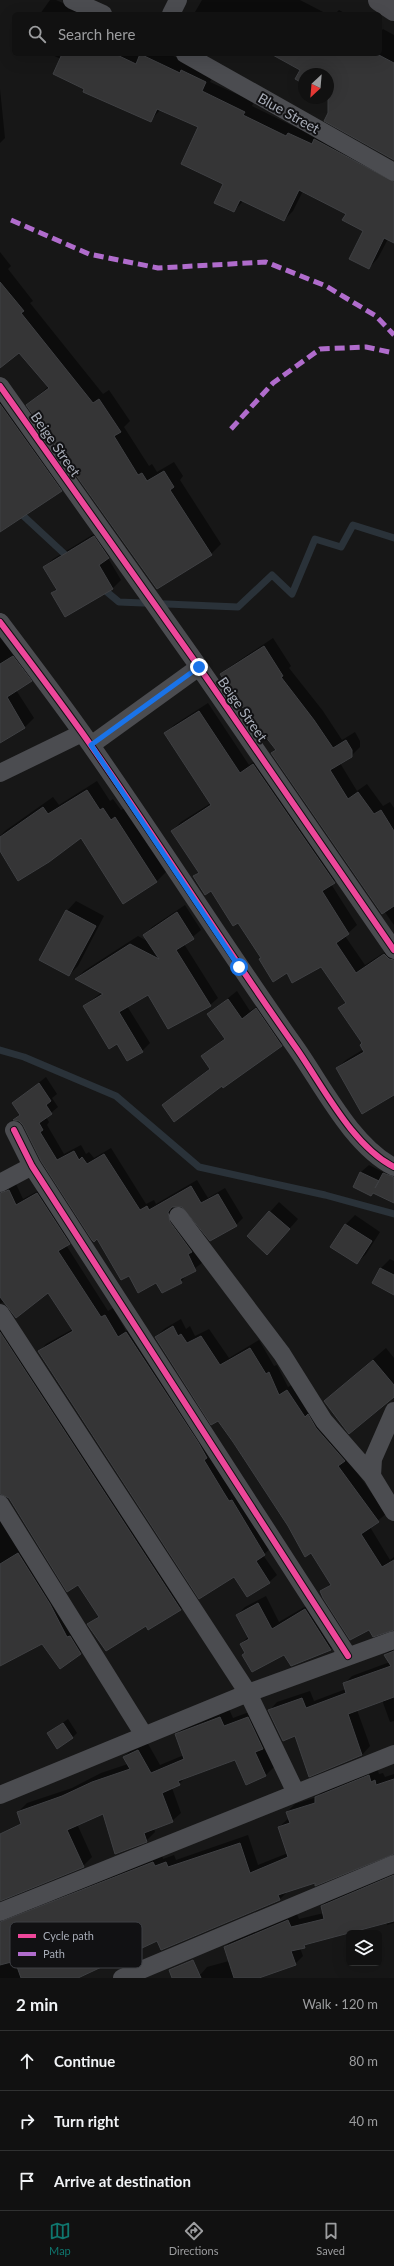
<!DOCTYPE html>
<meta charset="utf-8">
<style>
body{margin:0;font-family:Lato,sans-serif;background:#1a1a1a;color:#f1f3f6}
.controls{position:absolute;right:12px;bottom:12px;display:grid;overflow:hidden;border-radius:6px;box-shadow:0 4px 16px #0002}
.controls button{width:36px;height:36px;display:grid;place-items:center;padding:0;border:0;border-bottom:1px solid #303131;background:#111;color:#f1f3f6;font:20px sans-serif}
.compass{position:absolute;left:298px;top:68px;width:36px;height:36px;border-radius:50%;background:#111;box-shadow:0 4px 16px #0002;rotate:206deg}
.stop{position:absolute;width:12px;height:12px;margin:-9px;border:3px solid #1a73e8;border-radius:50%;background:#fff}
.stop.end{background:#1a73e8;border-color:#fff;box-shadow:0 1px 4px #0008}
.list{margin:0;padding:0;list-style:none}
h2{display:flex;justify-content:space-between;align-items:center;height:52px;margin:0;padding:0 16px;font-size:17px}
h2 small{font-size:13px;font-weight:400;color:#9c9d9f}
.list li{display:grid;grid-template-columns:26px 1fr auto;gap:12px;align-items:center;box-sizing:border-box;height:60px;padding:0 16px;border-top:1px solid #303131}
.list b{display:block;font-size:15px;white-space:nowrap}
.list em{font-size:13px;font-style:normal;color:#9c9d9f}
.icon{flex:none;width:22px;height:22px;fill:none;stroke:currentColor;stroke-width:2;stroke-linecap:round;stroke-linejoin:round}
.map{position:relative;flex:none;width:394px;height:1978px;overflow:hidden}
.search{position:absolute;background:#111;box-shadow:0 4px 16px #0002;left:12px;right:12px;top:12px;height:44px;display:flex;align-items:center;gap:10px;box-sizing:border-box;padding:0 14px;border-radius:6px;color:#9c9d9f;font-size:15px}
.sheet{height:232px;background:#111}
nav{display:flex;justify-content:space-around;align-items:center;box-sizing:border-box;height:56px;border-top:1px solid #303131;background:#111;font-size:11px;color:#9c9d9f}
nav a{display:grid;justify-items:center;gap:2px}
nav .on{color:#0f766e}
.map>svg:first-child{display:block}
</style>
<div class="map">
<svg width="394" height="1978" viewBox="0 0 394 1978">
<rect width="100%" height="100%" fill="#171717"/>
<!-- shadow -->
<path fill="#0007" d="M50,0h6l23,10 -1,4h-38z
M202,0h98l27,14h-128l-4,-2z
M339,10l7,4h-11z
M383,29l11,6v125l-58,-60 -8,-5v-21h-24v9l-3,-14 -28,-15h107v-22z
M50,54h118l47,18 -5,10 44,20 -2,4 43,21 3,-3 96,45v73l-6,-3 -10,19 -9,10 -5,-37 -17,-18 -44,-22 -10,20 -9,9 -40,-20 -10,11 -10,-27 -25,-58 -38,-17 -11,12 -89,-62z
M0,89l5,49 -5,5z
M0,252l11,14 -3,3 25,32 -3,2 73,91 6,-4 21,31 -6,6 25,39 3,-2 5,8 17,-10 9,14 -3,4 41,64 -10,10 -184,-149 22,-19 -29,-35 -20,16z
M0,380l71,101 -10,9 -61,42z
M102,529l15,20 -9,9 13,22 -8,8 -48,28 -13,-23 5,-5 -12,-21 8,-8z
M0,617l40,55 -9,9 -15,9 18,28 -9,9 -25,15z
M273,638l18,28 -2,2 34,43 19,29 13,-8 5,9v6l-9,9 -11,7 17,28 10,-7 16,22 7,-4 4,6v117l-122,-172 5,-4 -55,-75 9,-8z
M208,703l41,62 13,-9 81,117 -12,11 26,41 -12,11 20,29 29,-19v148l-57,-26 9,-8 18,-11 -1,-6 -24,-34 8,-8 -25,-36 -35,7 -25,-15 -24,-36 -27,-31 -17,-13 5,-5 -27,-41 9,-9 30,-19 -46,-69 9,-9z
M97,781l13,20 3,-2 8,11 5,-3 41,64 -10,10 -34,21 -42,-66 -81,13v-13l5,-5 48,-34 6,8z
M76,901l28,15 -26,50 -9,9 -2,-64z
M185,905l16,25 -17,14 34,54 -8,7 -62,-11 -21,12 23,37 -8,8 -25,-8 -33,-37 18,-14 -26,-13 8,-8 54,-35 11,6 -4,-7 7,-8z
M237,991l13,20 15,-10 25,36 -9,8 -59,39 -59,21 47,-37 -8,-12 23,-18 -17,-24z
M46,1077l11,17 -5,4 6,9 -12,10 3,5 -2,3 17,29 17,-9 5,9 3,-2 5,6 17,-10 35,56 8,-4 2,4 41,-24 11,18 17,-10 18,30 -7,7 -60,-20 -2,6 28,52 -15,11 -6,8 -24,-1 -28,-7 -32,-37 -73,-112 -4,-5 -5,-1 5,-6 -7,-10z
M369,1165l16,8 7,-7 2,1v32l-20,-7 -3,3 -17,-9 7,-14z
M0,1183l16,1 7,15 22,-12 31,49 -10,9 42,66 5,-3 13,23 8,-6 138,222 -9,8 14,20 -8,7 -22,14 -12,-20 -196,-224 7,-8 27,-15 -25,-37 -48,11z
M279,1202l19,17 -22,25 -6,-32z
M355,1215l25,17 -14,22 -9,9 -25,-17 14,-22z
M390,1259l4,2v33l-21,-11 8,-15z
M0,1314l188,288 -7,7 -32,19 -3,-4 -57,1 10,-10 -21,-31 -68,-86 -10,-4z
M181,1319l5,10 4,-3 5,10 14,-7 20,29 30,-18 15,26 3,-1 11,22 7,-4 91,131 -16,13 20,33 4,-3v72l-25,-1 -47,-36 9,-9 -20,-31 -23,-27 -70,-105 -62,-83 8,-8z
M386,1348l8,10v38l-69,5z
M0,1505l88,141 -8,7 -38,-11 -42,22z
M266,1596l13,26 34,-20 25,39 -7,8 -40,16 -6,-12h-39l-5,-9 8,-8 -12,-21 8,-8z
M393,1647l1,74 -4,1 -8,-22 -25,10 13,36 -8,9 -67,-20 -26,-24 8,-9 33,-11 4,10 32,-12 -2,-5 8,-8 38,-14 -5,-7z
M229,1709l4,9 24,-9 17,58 -8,8 -19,9 -11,-26 -49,18 -8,8 -7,4 9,25 -9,8 -18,7 1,4 -9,9 -43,-28 -26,11 15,33 -9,9 -65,-54 9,-9 45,-15 29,-15 27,-9 -4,-7 9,-9 14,-6 13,23 24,-10 -8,-20 9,-9z
M68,1719l9,14 -5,5 -24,-5z
M377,1768l2,6 4,-1 2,4 9,-3v80l-106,37 -8,8 -122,41 -82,38h-76v-69l34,-4 3,7 13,-8 8,-8 104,-42 1,5 11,-4 2,5 72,-25 10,30 30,-12 -9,-26 10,-9 -2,-6 8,-8 22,-7 8,-8z
M394,1871v52l-7,2 -1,-3 -78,21 -8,5 3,8 -8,8 -37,14h-69l12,-4 6,-7 22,-6 -4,-14 8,-8 63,-27 3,7 25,-6 -2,-7 8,-8z"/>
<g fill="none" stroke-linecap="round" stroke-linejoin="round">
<!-- stream -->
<path stroke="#2a3239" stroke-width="7" d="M17,510l54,50
M101,587l18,15 119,5 34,-32 20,19 23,-55 26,8 12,-22 41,13
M0,1050l24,7 92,39 83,71 126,28 69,19"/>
</g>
<!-- building -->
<path fill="#353536" stroke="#3f4043" d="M62,54h53l21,10 4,-10 40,19 1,-3 25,12 -4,9 43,21 -2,3 43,21 2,-3 24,11 2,-5 80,43v61l-10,-5 -15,31 -20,-10 14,-28 -21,-11 4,-6 -47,-24 -15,31 -44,-21 -6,12 -20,-9 9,-19 -42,-20 17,-37 -41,-18 -6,13 -68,-30 1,-3 -31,-15z
M271,54h106l17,9v97l-70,-39 4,-8v-39h-24v10l-9,-5 5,-9z
M0,282l24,29 -3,2 72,90 6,-4 22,33 -7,4 24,39 4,-2 5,8 17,-10 10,16 -4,3 42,65 -55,34 -131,-184 23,-17 -30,-35 -19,15z
M0,404l62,87 -62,41z
M94,536l15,22 -10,7 14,24 -48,28 -14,-24 6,-3 -14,-23z
M264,646l19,30 -2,1 33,43 19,28 13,-8 6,10v7l-22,13 18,29 10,-7 16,22 7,-4 13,21v75l-12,8 -111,-161 5,-3 -40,-51 -16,-25z
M13,656l19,25 -25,16 18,31 -25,15v-79z
M199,711l41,62 13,-9 82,119 -13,8 27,43 -13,9 20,30 28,-19 5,5 5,1v135l-32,19 -26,-46 28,-16 -4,-7 2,-2 -24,-35 8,-5 -25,-36 -29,16 -5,-10 -14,9 -14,-23 2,-1 -23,-35 -5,3 -22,-35 -6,4 -12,-19 6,-3 -28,-42 40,-26 -47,-72z
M87,790l13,20 3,-2 8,12 4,-3 42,65 -34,22 -42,-66 -32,24 -31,19 -18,-30v-14l43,-30 5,7z
M66,910l30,16 -27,50 -30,-16z
M177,912l17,27 -18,11 35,56 -43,23 -20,-34 -29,17 24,40 -16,9 -10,-17 -8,5 -26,-43 20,-12 -28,-15 55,-35 29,15 -16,-24z
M228,999l14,20 14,-11 26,38 -59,42 -1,-2 -48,36 -12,-17 48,-36 -9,-13 24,-17 -18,-25z
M39,1083l12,18 -5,4 6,9 -13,9 4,7 -3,2 17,28 17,-9 5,9 3,-3 5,7 17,-10 36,56 7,-4 2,4 42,-24 10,17 17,-9 19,32 -27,15 -28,-34h-10l-4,5 2,10 22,30 -4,2 8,17 -16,8 2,4 -20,10 -6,-10 -18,10 -9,-17 -8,4 -24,-41 -3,3 -2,-2 -51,-79 -18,-36 -4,-4 -6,-1 7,-5 -8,-12z
M360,1172l19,9 -4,7 8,-15 11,4v26l-21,-10 -2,3 -18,-9z
M9,1190l7,15 21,-12 33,51 -12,7 43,66 4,-2 13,22 8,-5 72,110 9,16 -3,2 20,33 5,8 3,-1 33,55 -9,6 14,22 -23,14 -13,-20 -35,22 -161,-248 35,-20 -25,-38 -32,25 -16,-21v-104z
M269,1211l21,18 -23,26 -20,-19z
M345,1224l27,17 -15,23 -27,-17z
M380,1268l14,7v20l-22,-12z
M173,1326l5,10 3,-2 6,9 14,-7 19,29 30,-17 16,26 3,-2 10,23 8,-5 18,27 3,-3 8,14 29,33 -7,5 41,56 -18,12 21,33 12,-7v70l-21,7 -4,-7 -19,10 -27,-42 -3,-7 11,-6 -20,-32 -6,4 -17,-31 -55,-84 -15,-21 -7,4 -56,-88z
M0,1332l181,278 -33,20 -2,-4 -40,25 -19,-27 12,-7 -21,-32 -11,7 -58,-94 -9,-4z
M373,1360l21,25v12l-45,37 -25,-33z
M18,1553l32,51 17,33 3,-1 11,18 -21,15 -18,-25 -42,22v-102z
M258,1603l14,26 33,-20 26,41 -40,16 -7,-11 -32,17 -10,-17 3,-2 -5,-9 9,-5 -13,-24z
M394,1651v46l-46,17 14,41 -53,22 -14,-41 -12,5 -15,-31 34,-12 4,10 40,-15 -3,-10 48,-17 -7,-11z
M220,1717l4,9 24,-9 15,32 -8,3 11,24 -20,9 -11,-25 -57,21 2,4 -18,8 11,29 -29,11 3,9 -32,12 -12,-40 -36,16 17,37 -84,34v-67l21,-10 -4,-12 45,-16 30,-14 38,-13 -7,-12 15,-7 13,23 33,-14 -9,-25z
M63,1723l10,15 -16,11 -10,-16z
M369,1775l2,7 4,-2 1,5 18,-6v75l-79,32v-3l-37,12 2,5 -119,50 -4,-9 -79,37h-57l-6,-17 -15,4v-43l153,-60 2,4 11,-4 2,5 72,-24 10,30 38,-16 -10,-30 12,-4 -4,-11 29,-9v-6z
M394,1875v46l-90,24 1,3 -14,3 5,14 -37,13h-25l-10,-31 64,-27 3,7 33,-8 -3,-13z
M193,1960l8,18h-29l-3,-8z"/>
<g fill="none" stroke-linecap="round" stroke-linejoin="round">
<!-- street -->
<path stroke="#4b4c50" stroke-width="18" d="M72,0l31,14
M171,14l7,-14
M185,54l209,118
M0,386l199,281 195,283
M0,622c28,37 56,74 83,112 72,102 139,209 211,311 28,39 57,100 100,122
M91,745l108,-78
M0,773l82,-40
M14,1130l18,36 316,490
M0,1183l32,-17
M178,1216l104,138 42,67 48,55 22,36
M0,1313l248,380 48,100
M372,1476l1,-17 21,-48
M0,1504l144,231
M0,1795l248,-102 146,-53
M0,1912l394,-158
M122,1978l272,-114"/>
<!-- secondary -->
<path stroke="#4a4a4e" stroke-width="22" d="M379,0l15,10"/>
<!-- quiet -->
<path stroke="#b06ccc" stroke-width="5" stroke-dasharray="10 5" stroke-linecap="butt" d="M11,220l78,34 69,14 108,-6 60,24 50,30 18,19
M231,429l42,-46 47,-34 46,-2 28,6"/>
<defs>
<path id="cycleway" d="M0,386l199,281 195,283
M0,622c28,37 56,74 83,112 72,102 139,209 211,311 28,39 57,100 100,122
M14,1130l18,36 316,490"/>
</defs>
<!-- cycleway casing -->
<use href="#cycleway" stroke="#111113" stroke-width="8"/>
<!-- cycleway -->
<use href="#cycleway" stroke="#ed469a" stroke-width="6"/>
</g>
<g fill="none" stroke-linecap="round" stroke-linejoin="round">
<!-- route -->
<path stroke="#1a73e8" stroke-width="5" d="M199,667l-108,78 148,222"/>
</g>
<g text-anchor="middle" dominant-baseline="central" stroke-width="4" stroke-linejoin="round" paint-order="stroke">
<!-- street labels -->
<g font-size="14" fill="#a8adb8" stroke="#111113">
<text transform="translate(289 113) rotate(29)">Blue Street</text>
<text transform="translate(56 444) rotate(55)">Beige Street</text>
<text transform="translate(243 709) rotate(55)">Beige Street</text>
</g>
</g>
<!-- legend -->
<rect x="10" y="1922" width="132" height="46" rx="6" fill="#111113" stroke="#3e4045" stroke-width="1"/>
<rect x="18" y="1934" width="18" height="4" fill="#ed469a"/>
<rect x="18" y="1952" width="18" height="4" fill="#b06ccc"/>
<g font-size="11" fill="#a8adb8">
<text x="43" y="1940">Cycle path</text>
<text x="43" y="1958">Path</text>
</g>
</svg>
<div class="controls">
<button><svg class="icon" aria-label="layers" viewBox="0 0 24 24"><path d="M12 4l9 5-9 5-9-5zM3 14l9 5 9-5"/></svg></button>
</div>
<svg class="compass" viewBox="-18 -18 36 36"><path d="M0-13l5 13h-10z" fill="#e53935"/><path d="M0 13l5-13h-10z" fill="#9c9d9f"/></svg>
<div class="stop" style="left:239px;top:967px"></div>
<div class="stop end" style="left:199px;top:667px"></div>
<div class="search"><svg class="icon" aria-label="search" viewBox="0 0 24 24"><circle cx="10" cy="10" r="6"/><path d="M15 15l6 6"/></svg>Search here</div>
</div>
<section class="sheet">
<h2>2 min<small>Walk · 120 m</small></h2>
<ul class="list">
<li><svg class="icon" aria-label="ahead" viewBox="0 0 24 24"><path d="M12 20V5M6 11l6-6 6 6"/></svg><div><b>Continue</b></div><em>80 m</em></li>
<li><svg class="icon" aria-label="right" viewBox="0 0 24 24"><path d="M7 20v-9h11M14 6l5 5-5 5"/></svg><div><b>Turn right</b></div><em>40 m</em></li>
<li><svg class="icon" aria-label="arrive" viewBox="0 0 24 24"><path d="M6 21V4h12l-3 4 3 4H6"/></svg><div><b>Arrive at destination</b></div></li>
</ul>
</section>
<nav>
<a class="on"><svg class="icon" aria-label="map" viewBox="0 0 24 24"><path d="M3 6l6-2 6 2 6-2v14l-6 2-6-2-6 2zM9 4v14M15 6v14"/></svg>Map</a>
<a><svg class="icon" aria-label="directions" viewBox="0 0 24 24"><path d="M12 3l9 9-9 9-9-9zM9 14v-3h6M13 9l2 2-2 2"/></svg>Directions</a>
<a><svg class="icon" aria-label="saved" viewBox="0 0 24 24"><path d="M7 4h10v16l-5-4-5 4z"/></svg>Saved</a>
</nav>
